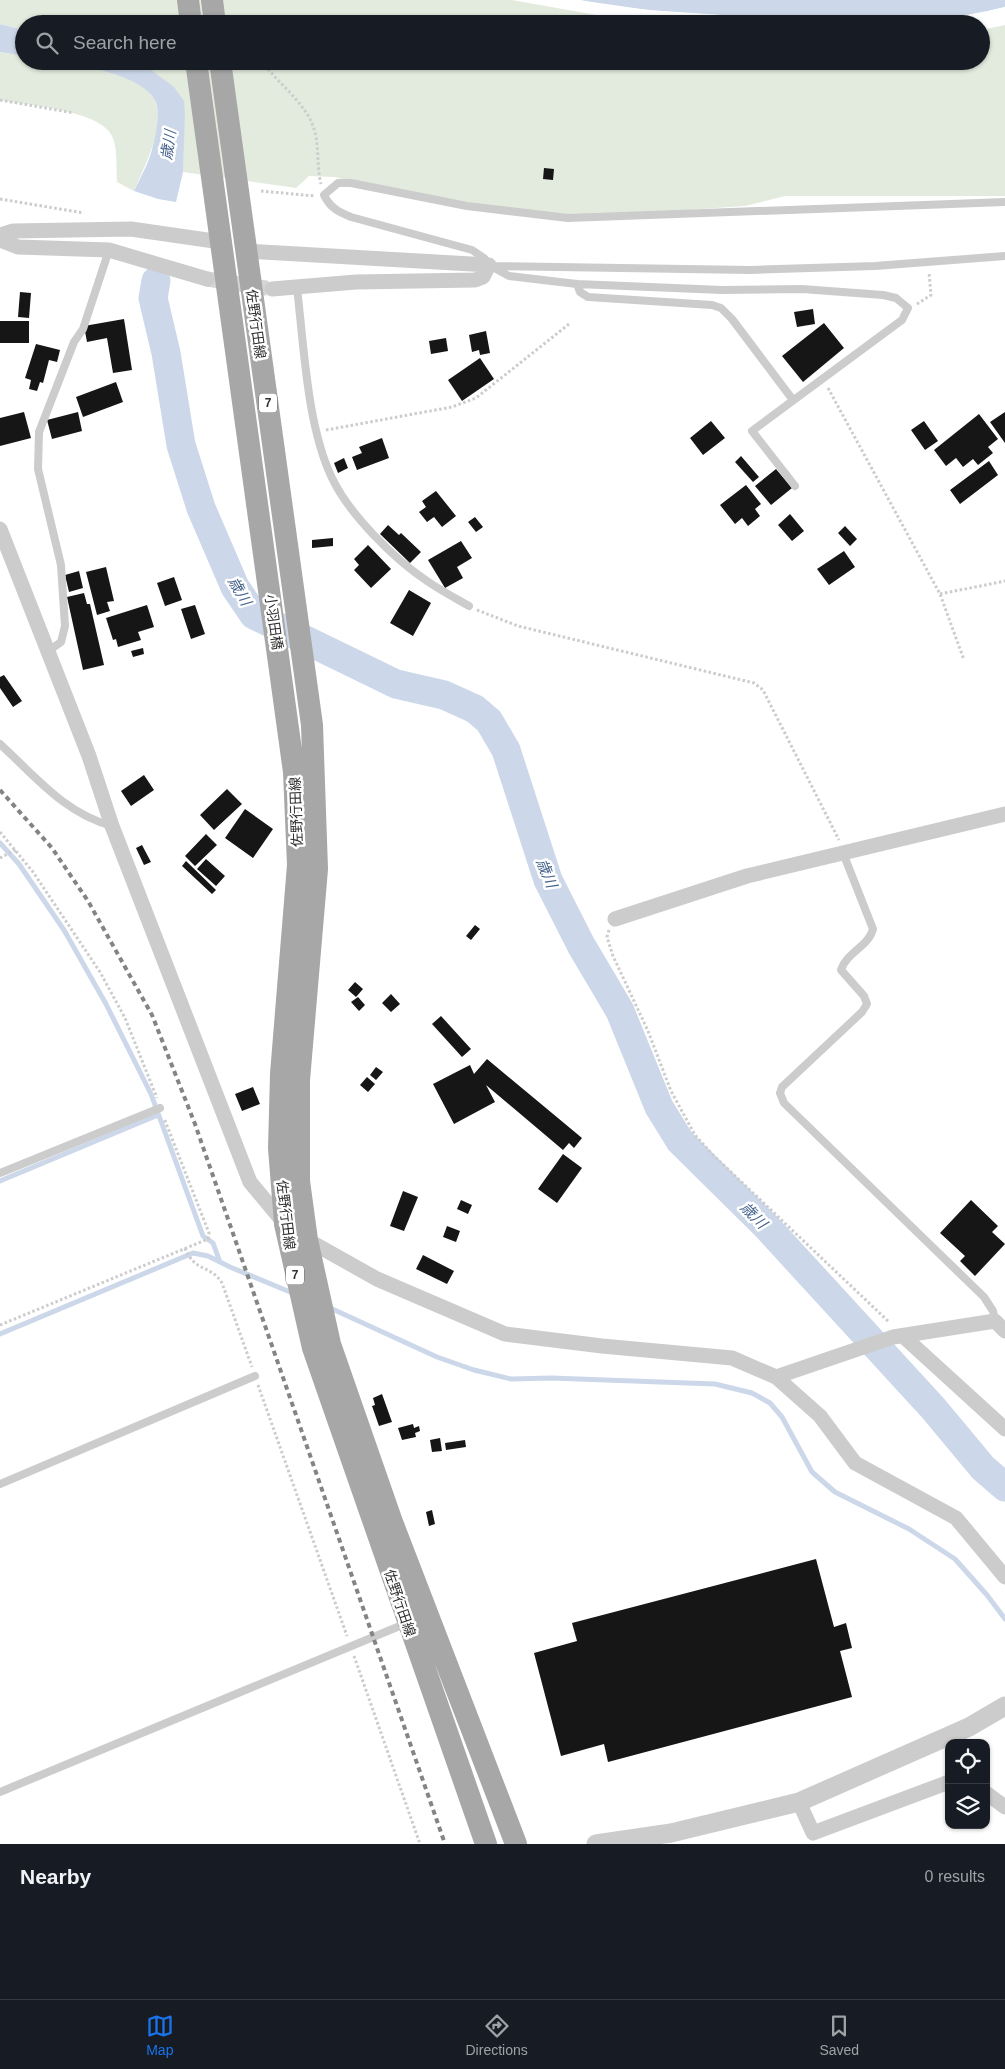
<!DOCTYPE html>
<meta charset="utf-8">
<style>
body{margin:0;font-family:Helvetica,"Noto Sans JP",sans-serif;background:#20242c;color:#f1f3f6}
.controls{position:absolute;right:15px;bottom:15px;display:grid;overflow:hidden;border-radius:10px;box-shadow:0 1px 4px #0004}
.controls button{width:45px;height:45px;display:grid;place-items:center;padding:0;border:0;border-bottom:1px solid #363941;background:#171b24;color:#f1f3f6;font:25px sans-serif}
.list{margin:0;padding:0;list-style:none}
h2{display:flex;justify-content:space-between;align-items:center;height:65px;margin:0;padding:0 20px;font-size:21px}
h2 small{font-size:16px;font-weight:400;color:#9ea1a6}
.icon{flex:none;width:28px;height:28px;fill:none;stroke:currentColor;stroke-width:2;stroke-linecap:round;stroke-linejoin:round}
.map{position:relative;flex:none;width:1005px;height:1844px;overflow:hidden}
.search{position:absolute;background:#171b24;box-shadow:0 1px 4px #0004;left:15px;right:15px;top:15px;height:55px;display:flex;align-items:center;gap:12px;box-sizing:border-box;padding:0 18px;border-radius:28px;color:#9ea1a6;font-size:19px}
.sheet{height:155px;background:#171b24}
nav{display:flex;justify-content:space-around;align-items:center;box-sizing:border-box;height:70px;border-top:1px solid #363941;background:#171b24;font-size:14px;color:#9ea1a6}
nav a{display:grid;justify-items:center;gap:2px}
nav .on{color:#1a73e8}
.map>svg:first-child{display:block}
</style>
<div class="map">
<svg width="1005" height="1844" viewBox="0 0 1005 1844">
<rect width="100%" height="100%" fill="#fff"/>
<!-- green -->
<path fill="#e3ebde" d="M0,0h512l135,24h-623v6l-24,-6z
M1005,25v171h-220l-40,10 -177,12 -186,-29 -47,-12 -26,-1 -13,12 -113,-16 1,-71 -33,-31 -18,-9h848v-31z
M0,52l24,4v5c30,0 122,7 132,43 8,26 -12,63 -22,87l-17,-9c-1,-14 1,-34 -5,-46 -12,-26 -86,-31 -112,-36z"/>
<!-- water -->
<path fill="#ccd8e9" d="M580,0h425v7c-91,22 -173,15 -266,9 -53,-3 -107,-5 -159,-16z
M0,24l24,6v26l-24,-4z
M56,61h77l18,9 23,17 10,14 1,12 -2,59 -7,30 -18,-3 -24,-8c7,-15 16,-30 19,-46 3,-11 7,-31 3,-42 -10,-28 -74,-37 -100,-42z"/>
<!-- pier -->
<path fill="#fff" d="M578,0l70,10 211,14 66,-3 51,-7 29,-7v2l-29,7 -51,8h-105l-172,-12 -62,-8z"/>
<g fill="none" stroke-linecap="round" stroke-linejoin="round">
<!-- stream -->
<path stroke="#ccd8e9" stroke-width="5" d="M0,843l19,21 45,66 42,74 45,90 52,142 10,7 7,19
M0,1181l158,-66
M328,1307l109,50 37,13 37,9 40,-1 164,6 37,9 18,10 12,14 30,55 23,20 74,37 46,30 32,36 18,24
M0,1334l193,-81 15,3 22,11 65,27"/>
<!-- river -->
<path stroke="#ccd8e9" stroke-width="29" d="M156,281l-3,17 13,55 15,92 20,63 34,79 19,28 142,69 48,11 31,14 14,12 17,29 42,130 33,65 39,66 39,96 21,34 86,85 167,182 50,60 22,19"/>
</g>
<!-- building -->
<path fill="#161616" d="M544,168l10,1 -1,11 -10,-1z
M20,292l11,1 -2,25 -11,-1z
M813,309l2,15 -18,3 -3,-15z
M124,319l8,51 -19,3 -6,-35 -20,4 -3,-16z
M0,321h29v22h-29z
M824,323l20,25 -41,34 -21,-26z
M486,331l4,22 -10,2 -1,-5 -7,2 -3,-17z
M446,338l2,13 -17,3 -2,-13z
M36,344l24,6 -3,12 -8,-2 -6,23 -3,-1 -3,9 -8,-2 2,-9 -6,-2z
M480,358l14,21 -32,22 -14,-21z
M116,382l7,20 -40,15 -7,-20z
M24,412l7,26 -31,8v-28z
M78,412l4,19 -30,8 -5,-19z
M1005,412v31l-15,-21z
M979,414l19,25 -10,8 5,6 -15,12 -5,-6 -10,8 -7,-9 -10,8 -12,-16z
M711,421l14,17 -22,17 -13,-17z
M924,421l14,20 -13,9 -14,-20z
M382,438l7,20 -32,12 -5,-13 10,-4 -3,-6z
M741,456l18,21 -6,5 -18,-20z
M344,458l4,10 -10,5 -4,-10z
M989,461l9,14 -38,29 -10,-14z
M776,469l16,19 -21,17 -16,-19z
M746,485l15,19 -6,5 5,7 -12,10 -6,-8 -7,6 -15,-19z
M436,491l20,25 -14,11 -8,-10 -7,5 -8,-10 7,-5 -4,-6z
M790,514l14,17 -12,10 -14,-16z
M475,517l8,10 -7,5 -8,-10z
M388,525l11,10 2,-2 20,19 -11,11 -30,-29z
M845,526l12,13 -7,7 -12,-13z
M333,538v8l-21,2v-8z
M461,541l11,17 -15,9 6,11 -18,10 -17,-28z
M368,545l23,24 -20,19 -17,-18 5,-5 -5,-6z
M844,551l11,16 -26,18 -12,-16z
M106,567l8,34 -7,1 3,9 -13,4 -11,-43z
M79,571l4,17 -14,4 -4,-17z
M174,577l8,23 -17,6 -8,-23z
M409,590l22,13 -18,33 -23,-13z
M84,593l3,11h3l14,61 -21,5 -16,-73z
M147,605l7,22 -16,5 3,8 -23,7 -2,-8 -3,1 -7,-22z
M195,605l10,29 -14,5 -10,-30z
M143,648l1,6 -11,3 -2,-6z
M4,675l18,26 -9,6 -13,-19v-11z
M144,775l10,15 -23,16 -10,-15z
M227,789l15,15 -28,26 -14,-15z
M245,809l28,20 -20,29 -28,-20z
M206,834l11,11 -22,21 -10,-10z
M142,845l9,17 -7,3 -8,-17z
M206,859l19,17 -9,10 -19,-17z
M186,861l30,29 -4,4 -30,-28z
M475,925l5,4 -9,11 -5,-4z
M355,982l8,7 -7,8 -8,-7z
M391,994l9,10 -9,8 -9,-9z
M358,997l7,8 -6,6 -8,-9z
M441,1016l30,33 -9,8 -30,-33z
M487,1059l95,79 -8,10 -5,-5 -6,7 -77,-65 9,17 -41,22 -21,-40 37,-19 4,9z
M376,1067l7,5 -7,8 -6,-5z
M367,1077l8,7 -7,8 -8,-7z
M253,1087l7,17 -18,7 -7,-17z
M563,1154l19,14 -25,35 -19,-14z
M403,1191l15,6 -14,34 -14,-5z
M461,1200l11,5 -4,9 -11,-5z
M971,1200l27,26 -6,6 13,12 -30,32 -15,-15 5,-5 -25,-23z
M447,1226l13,5 -4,11 -13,-5z
M423,1255l31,16 -7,13 -31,-15z
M382,1394l10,28 -13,4 -7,-20 3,-1 -2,-7z
M413,1424l1,4 5,-2 1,5 -5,2 1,4 -14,3 -4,-12z
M440,1438l2,13 -10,1 -2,-12z
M465,1440l1,7 -20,3 -1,-7z
M432,1510l3,14 -6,2 -3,-14z
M816,1559l18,68 12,-4 6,25 -12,3 12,46 -244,65 -4,-18 -43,12 -27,-103 43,-12 -5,-18z"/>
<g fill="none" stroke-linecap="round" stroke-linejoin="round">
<!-- minor-tunnel -->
<path stroke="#d5d5d5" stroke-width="15" stroke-dasharray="15 8" stroke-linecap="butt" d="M207,279l65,10"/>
<!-- path -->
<path stroke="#ccc" stroke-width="3" stroke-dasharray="2.5 2.5" stroke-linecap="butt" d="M262,61c15,22 42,40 51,65 7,18 3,39 8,58
M0,100l74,13
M261,191l54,5
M0,199l84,14
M917,304l14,-9 -2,-23
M828,388l112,206 24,66
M326,430l126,-23 24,-9 93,-74
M940,594l65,-13
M477,610l41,16 236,57 9,7 76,150
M0,832l33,40 67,100 25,46 32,80
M0,858l17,-9
M609,930l-2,7 6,19 35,75 23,60 24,44 18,20 176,167
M185,1248c10,25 25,16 37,35l30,84
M0,1325l208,-86 1,-6 -45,-115
M258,1385l89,251
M354,1656l66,188"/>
<!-- service -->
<path stroke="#ccc" stroke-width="8" d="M491,266l259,4 125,-4 130,-10
M577,284l3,8 8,5 124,8 9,3 11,11 61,81
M297,288c7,58 10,138 35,190 17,36 62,81 95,103 13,9 28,17 42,25
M795,486l-43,-55 150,-111 6,-12 -12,-10 -13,-3 -81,-6 -80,1 -145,-6 -68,-8 -20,-11 -5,-7 -12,-8 -121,-33c-12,-5 -21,-9 -27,-22l14,-12h13l116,23 101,12 437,-16
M47,652l14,-10 4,-16 -4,-61 -23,-96 1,-37 35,-90 9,-13 26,-79
M0,744c35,32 64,69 112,82
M843,853l30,76c-4,17 -27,24 -32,41l23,26 3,8 -5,8 -80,75 -2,6 4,10 200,194 9,14 2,10
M0,1173l160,-65
M0,1484l255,-108
M0,1792l407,-169"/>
<!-- minor -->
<path stroke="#ccc" stroke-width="15" d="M0,235l13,-4 118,-2 90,13
M0,240l18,7 91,3 98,29
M245,251l244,14 -6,12 -8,3 -119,2 -84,7
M0,529l89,227 23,70 138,356 35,42
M615,919l132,-43 258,-62
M304,1238l73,41 128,55 97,12 130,12 44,19 44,39 35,47 101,55 49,59
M903,1336l102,93
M776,1377l117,-40 102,-16 10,10
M986,1793l19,14
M799,1802l14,31 136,-51"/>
<!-- tertiary -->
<path stroke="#ccc" stroke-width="19" d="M596,1844l75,-11 128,-31 170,-75 36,-21"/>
<!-- primary -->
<path stroke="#a7a7a7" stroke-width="22" d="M196,61l98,711 4,93 -17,209 -2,74 6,76 28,124 173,496
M220,61l92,664 5,144 -18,211v101l8,59 23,104 62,178 124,322"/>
<!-- rail -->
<path stroke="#848484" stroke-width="4" stroke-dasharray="5 4" stroke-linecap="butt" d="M0,790l52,58 36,53 64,114 43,109 250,720"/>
<!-- primary-bridge -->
<path stroke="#a7a7a7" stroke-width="22" d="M188,0l3,24
M212,0l3,24"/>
</g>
<g text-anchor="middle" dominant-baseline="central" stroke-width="5" stroke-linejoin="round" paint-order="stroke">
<!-- shield labels -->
<g fill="#fff" stroke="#6d6d6d" stroke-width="1">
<rect x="259" y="393.5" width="18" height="19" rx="4"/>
<rect x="286" y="1265.5" width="18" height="19" rx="4"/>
</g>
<g font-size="12" font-weight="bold" fill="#2f2f2f">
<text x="268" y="403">7</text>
<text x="295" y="1275">7</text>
</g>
<!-- street labels -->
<g font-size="14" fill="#2f2f2f" stroke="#fff">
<text transform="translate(256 324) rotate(82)">佐野行田線</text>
<text transform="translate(274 622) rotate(82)">小羽田橋</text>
<text transform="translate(296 812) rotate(-92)">佐野行田線</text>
<text transform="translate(286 1215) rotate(83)">佐野行田線</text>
<text transform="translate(400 1603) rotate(71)">佐野行田線</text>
</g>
<!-- water labels -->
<g font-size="15" font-style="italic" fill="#43628b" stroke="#fff">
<text transform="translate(168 145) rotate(-82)">歳川</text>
<text transform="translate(240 591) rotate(60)">歳川</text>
<text transform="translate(547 873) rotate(68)">歳川</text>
<text transform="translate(754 1215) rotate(45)">歳川</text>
</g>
</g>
</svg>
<div class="controls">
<button><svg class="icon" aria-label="locate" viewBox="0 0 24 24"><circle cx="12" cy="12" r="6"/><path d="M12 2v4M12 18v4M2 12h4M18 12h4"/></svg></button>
<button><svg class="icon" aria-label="layers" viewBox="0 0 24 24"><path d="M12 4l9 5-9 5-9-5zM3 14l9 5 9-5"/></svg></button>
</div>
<div class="search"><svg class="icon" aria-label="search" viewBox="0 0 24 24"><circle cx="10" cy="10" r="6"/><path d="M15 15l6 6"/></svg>Search here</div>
</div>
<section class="sheet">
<h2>Nearby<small>0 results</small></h2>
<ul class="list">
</ul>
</section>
<nav>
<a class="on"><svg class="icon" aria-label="map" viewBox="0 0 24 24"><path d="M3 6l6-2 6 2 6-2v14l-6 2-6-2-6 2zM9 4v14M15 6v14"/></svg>Map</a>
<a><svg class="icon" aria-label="directions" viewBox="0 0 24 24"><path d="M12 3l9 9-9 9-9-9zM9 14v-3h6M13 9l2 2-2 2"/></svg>Directions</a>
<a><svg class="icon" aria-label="saved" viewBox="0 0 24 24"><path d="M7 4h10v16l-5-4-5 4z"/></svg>Saved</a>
</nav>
